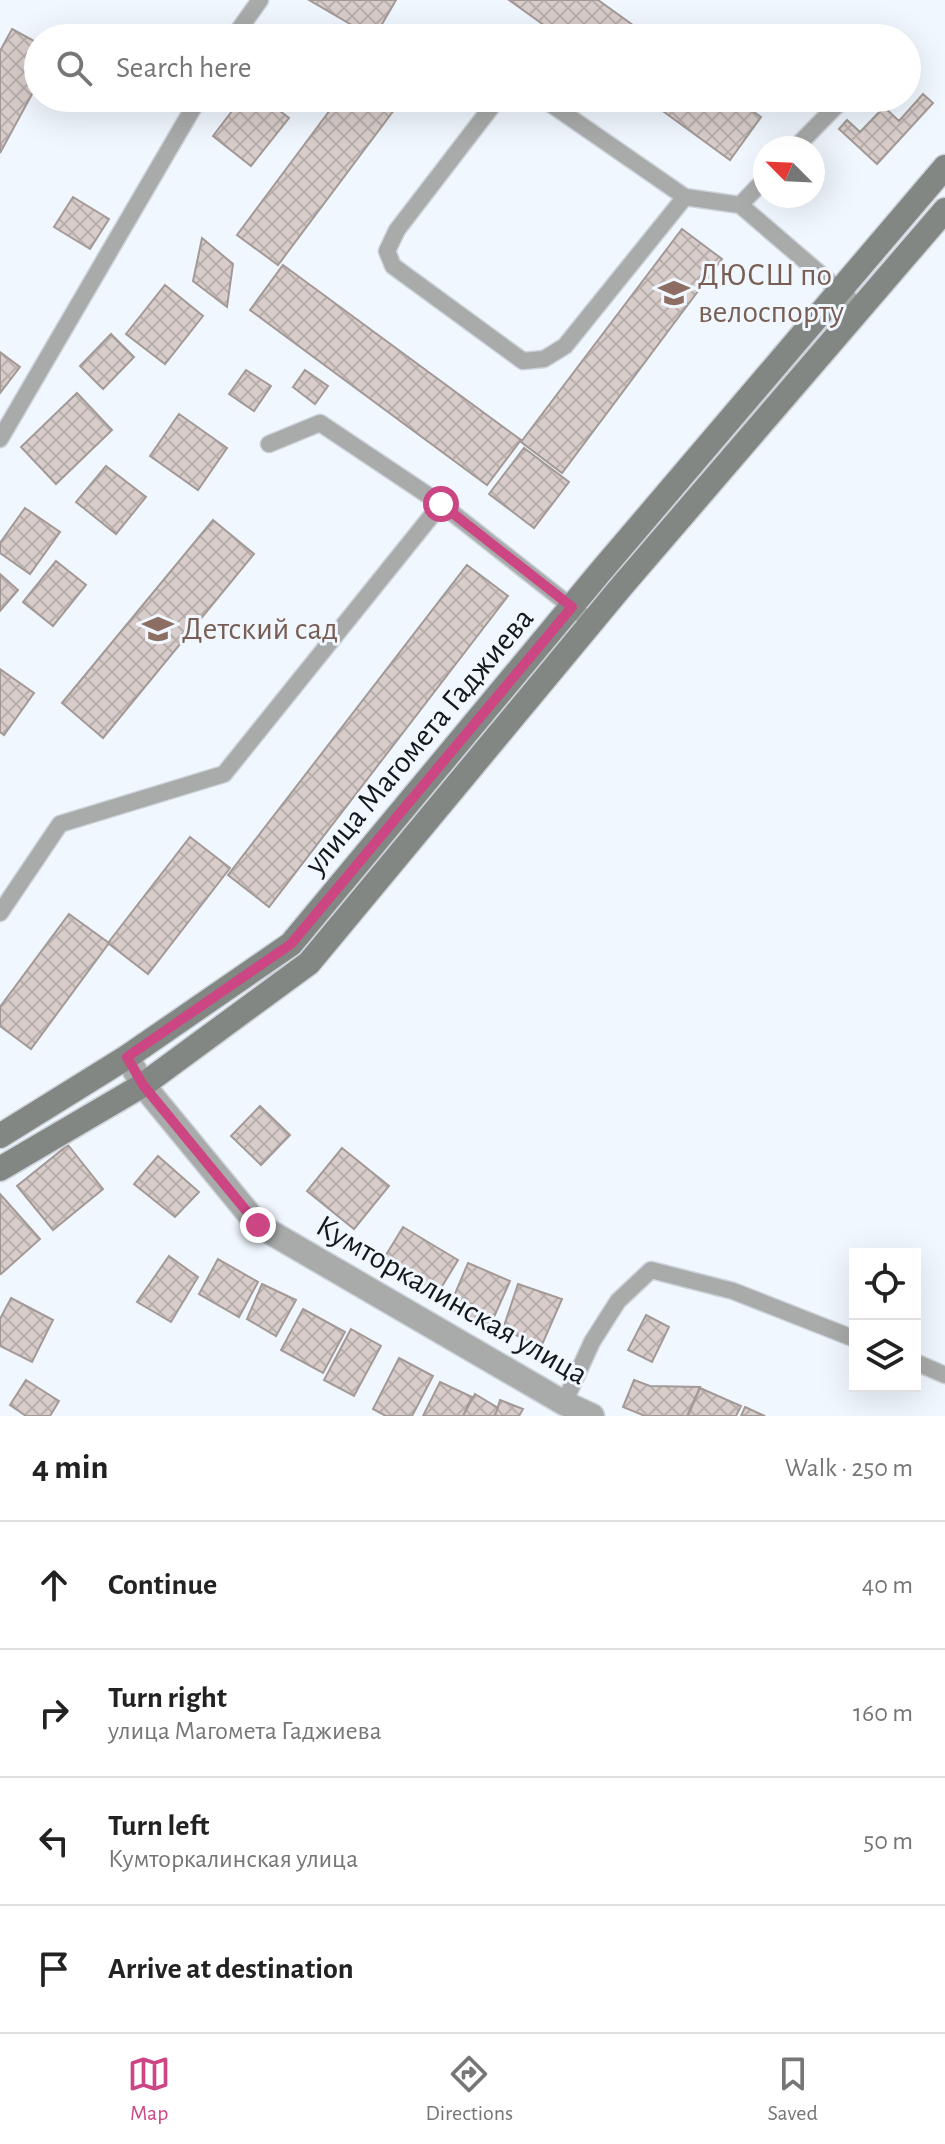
<!DOCTYPE html>
<meta charset="utf-8">
<style>
body{margin:0;font-family:"Alegreya Sans",sans-serif;background:#f2f2f2;color:#222}
.controls{position:absolute;right:24px;bottom:24px;display:grid;overflow:hidden;border-radius:0px;box-shadow:0 8px 32px #0002}
.controls button{width:72px;height:72px;display:grid;place-items:center;padding:0;border:0;border-bottom:2px solid #e0e0e0;background:#fff;color:#222;font:40px sans-serif}
.compass{position:absolute;left:753px;top:136px;width:72px;height:72px;border-radius:50%;background:#fff;box-shadow:0 8px 32px #0002;rotate:294deg}
.stop{position:absolute;width:24px;height:24px;margin:-18px;border:6px solid #cd4684;border-radius:50%;background:#fff}
.stop.end{background:#cd4684;border-color:#fff;box-shadow:0 2px 8px #0008}
.list{margin:0;padding:0;list-style:none}
h2{display:flex;justify-content:space-between;align-items:center;height:104px;margin:0;padding:0 32px;font-size:34px}
h2 small{font-size:26px;font-weight:400;color:#767676}
.list li{display:grid;grid-template-columns:52px 1fr auto;gap:24px;align-items:center;box-sizing:border-box;height:128px;padding:0 32px;border-top:2px solid #e0e0e0}
.list b{display:block;font-size:30px;white-space:nowrap}
.list p{margin:0;font-size:26px;white-space:nowrap;color:#767676}
.list em{font-size:26px;font-style:normal;color:#767676}
.icon{flex:none;width:44px;height:44px;fill:none;stroke:currentColor;stroke-width:2;stroke-linecap:round;stroke-linejoin:round}
.map{position:relative;flex:none;width:945px;height:1416px;overflow:hidden}
.search{position:absolute;background:#fff;box-shadow:0 8px 32px #0002;left:24px;right:24px;top:24px;height:88px;display:flex;align-items:center;gap:20px;box-sizing:border-box;padding:0 28px;border-radius:44px;color:#767676;font-size:30px}
.sheet{height:616px;background:#fff}
nav{display:flex;justify-content:space-around;align-items:center;box-sizing:border-box;height:112px;border-top:2px solid #e0e0e0;background:#fff;font-size:22px;color:#767676}
nav a{display:grid;justify-items:center;gap:4px}
nav .on{color:#cd4684}
.map>svg:first-child{display:block}
</style>
<div class="map">
<svg width="945" height="1416" viewBox="0 0 945 1416">
<defs>
<pattern id="building-cross-hatch" width="8" height="8" patternUnits="userSpaceOnUse" patternTransform="scale(2)"><rect width="8" height="8" fill="#d8cdca"/><path d="M0 0l8 8M0 8l8-8" fill="none" stroke="#b8afad"/></pattern>
</defs>
<rect width="100%" height="100%" fill="#f0f7fe"/>
<!-- building -->
<path fill="url(#building-cross-hatch)" stroke="#a39a97" stroke-width="2" d="M309,0h87l-22,38z
M509,0h89l53,38h-89z
M393,26l16,12h-25z
M12,29l26,14v40l-38,70v-102z
M923,94l10,9 -56,61 -38,-35 8,-9 13,12 24,-25 15,14z
M242,98h21l26,20 -38,48 -38,-30z
M339,98h64l-125,167 -41,-30z
M645,98h89l27,19 -31,43z
M73,197l36,22 -19,30 -36,-22z
M682,229l40,30 -160,214 -41,-31z
M202,238l31,26 -6,43 -34,-26z
M283,265l238,175 -34,45 -237,-175z
M165,285l38,31 -38,48 -39,-30z
M111,334l23,23 -31,32 -23,-23z
M0,352l20,15 -20,26z
M246,370l25,16 -17,25 -25,-17z
M305,370l23,16 -13,18 -22,-17z
M77,393l35,37 -56,54 -35,-37z
M179,414l48,34 -29,42 -48,-34z
M524,448l45,34 -35,46 -45,-34z
M106,466l40,31 -30,37 -40,-32z
M25,508l35,24 -30,42 -30,-21v-10z
M213,520l41,34 -151,184 -41,-35z
M56,561l30,24 -33,41 -30,-24z
M467,565l41,31 -239,311 -41,-32z
M0,574l18,16 -18,21z
M0,669l34,24 -30,42 -4,-3z
M190,837l40,31 -82,106 -40,-31z
M69,914l40,29 -78,106 -31,-23v-19z
M260,1106l30,29 -29,30 -30,-29z
M68,1145l35,44 -50,41 -36,-44z
M342,1148l47,38 -35,43 -47,-38z
M158,1156l41,36 -24,25 -41,-33z
M0,1194l40,45 -39,35 -1,-2z
M403,1227l55,33 -20,33 -55,-33z
M169,1256l29,21 -27,45 -34,-20z
M218,1259l40,23 -19,35 -40,-23z
M468,1263l42,18 -20,45 -41,-18z
M262,1284l34,16 -20,36 -29,-17z
M518,1284l44,15 -21,48 -38,-18z
M11,1298l42,22 -21,42 -32,-16v-27z
M303,1309l42,23 -22,41 -42,-23z
M646,1315l23,12 -17,35 -24,-12z
M351,1329l30,17 -27,50 -30,-16z
M399,1358l34,18 -21,40h-26l-13,-7z
M26,1380l33,21 -9,15h-24l-16,-11z
M634,1380l16,6 50,1 -13,29h-42l-22,-9z
M440,1382l32,15 -9,19h-40z
M700,1388l41,18 -5,10h-48z
M475,1394l23,14 -4,8h-31z
M500,1400l23,9 -4,7h-24z
M745,1407l20,9h-24z"/>
<g fill="none" stroke-linecap="round" stroke-linejoin="round">
<defs>
<path id="service" d="M233,38l27,-38
M505,98l-12,7 -96,125 -10,21 6,15 130,95 21,-2 21,-13 120,-149
M542,98l143,99 55,8 120,103
M795,148l49,-50
M740,205l25,-26
M0,439l199,-341
M269,444l51,-21 121,81
M0,913l60,-89 164,-50 217,-270 151,119
M915,1362l30,13
M564,1403l28,-61 26,-41 33,-31 82,21 122,48"/>
<path id="minor" d="M127,1057l16,28 115,140 306,178 28,13"/>
<path id="secondary" d="M0,1136l127,-79 164,-113 310,-373 344,-404
M0,1169l143,-84 166,-122 312,-376 324,-377"/>
</defs>
<!-- service casing -->
<use href="#service" stroke="#cdd3da" stroke-width="19"/>
<!-- minor casing -->
<use href="#minor" stroke="#cdd3da" stroke-width="27"/>
<!-- secondary casing -->
<use href="#secondary" stroke="#cdd3da" stroke-width="27"/>
<!-- service -->
<use href="#service" stroke="#a8aba9" stroke-width="16"/>
<!-- minor -->
<use href="#minor" stroke="#a8aba9" stroke-width="24"/>
<!-- secondary -->
<use href="#secondary" stroke="#838783" stroke-width="24"/>
</g>
<g fill="none" stroke-linecap="round" stroke-linejoin="round">
<!-- route -->
<path stroke="#cd4684" stroke-width="10" d="M258,1225l-115,-140 -16,-28 164,-113 281,-337 -131,-103"/>
</g>
<!-- icons -->
<defs>
<symbol id="school-bare" viewBox="-9 -9 18 18"><path d="M0-5L7-2L0 1L-7-2ZM-4 1L0 2.5L4 1V4Q0 6-4 4Z" fill="#8d6e63" stroke="#f0f7fe" stroke-width="2.5" paint-order="stroke"/></symbol>
</defs>
<g fill-rule="evenodd">
<use href="#school-bare" x="652" y="271" width="44" height="44"/>
<use href="#school-bare" x="136" y="607" width="44" height="44"/>
</g>
<g text-anchor="middle" dominant-baseline="central" stroke-width="6" stroke-linejoin="round" paint-order="stroke">
<!-- education labels -->
<g font-size="32" fill="#785e54" stroke="#f0f7fe" text-anchor="start">
<text x="698" y="275">ДЮСШ по<tspan x="698" dy="37">велоспорту</tspan></text>
<text x="182" y="629">Детский сад</text>
</g>
<!-- street labels -->
<g font-size="32" fill="#15181a" stroke="#f0f7fe">
<text transform="translate(419 741) rotate(-50)">улица Магомета Гаджиева</text>
<text transform="translate(452 1300) rotate(30)">Кумторкалинская улица</text>
</g>
</g>
</svg>
<div class="controls">
<button><svg class="icon" aria-label="locate" viewBox="0 0 24 24"><circle cx="12" cy="12" r="6"/><path d="M12 2v4M12 18v4M2 12h4M18 12h4"/></svg></button>
<button><svg class="icon" aria-label="layers" viewBox="0 0 24 24"><path d="M12 4l9 5-9 5-9-5zM3 14l9 5 9-5"/></svg></button>
</div>
<svg class="compass" viewBox="-18 -18 36 36"><path d="M0-13l5 13h-10z" fill="#e53935"/><path d="M0 13l5-13h-10z" fill="#767676"/></svg>
<div class="stop" style="left:441px;top:504px"></div>
<div class="stop end" style="left:258px;top:1225px"></div>
<div class="search"><svg class="icon" aria-label="search" viewBox="0 0 24 24"><circle cx="10" cy="10" r="6"/><path d="M15 15l6 6"/></svg>Search here</div>
</div>
<section class="sheet">
<h2>4 min<small>Walk · 250 m</small></h2>
<ul class="list">
<li><svg class="icon" aria-label="ahead" viewBox="0 0 24 24"><path d="M12 20V5M6 11l6-6 6 6"/></svg><div><b>Continue</b></div><em>40 m</em></li>
<li><svg class="icon" aria-label="right" viewBox="0 0 24 24"><path d="M7 20v-9h11M14 6l5 5-5 5"/></svg><div><b>Turn right</b><p>улица Магомета Гаджиева</p></div><em>160 m</em></li>
<li><svg class="icon" aria-label="left" viewBox="0 0 24 24"><path d="M17 20v-9H6M10 6l-5 5 5 5"/></svg><div><b>Turn left</b><p>Кумторкалинская улица</p></div><em>50 m</em></li>
<li><svg class="icon" aria-label="arrive" viewBox="0 0 24 24"><path d="M6 21V4h12l-3 4 3 4H6"/></svg><div><b>Arrive at destination</b></div></li>
</ul>
</section>
<nav>
<a class="on"><svg class="icon" aria-label="map" viewBox="0 0 24 24"><path d="M3 6l6-2 6 2 6-2v14l-6 2-6-2-6 2zM9 4v14M15 6v14"/></svg>Map</a>
<a><svg class="icon" aria-label="directions" viewBox="0 0 24 24"><path d="M12 3l9 9-9 9-9-9zM9 14v-3h6M13 9l2 2-2 2"/></svg>Directions</a>
<a><svg class="icon" aria-label="saved" viewBox="0 0 24 24"><path d="M7 4h10v16l-5-4-5 4z"/></svg>Saved</a>
</nav>
